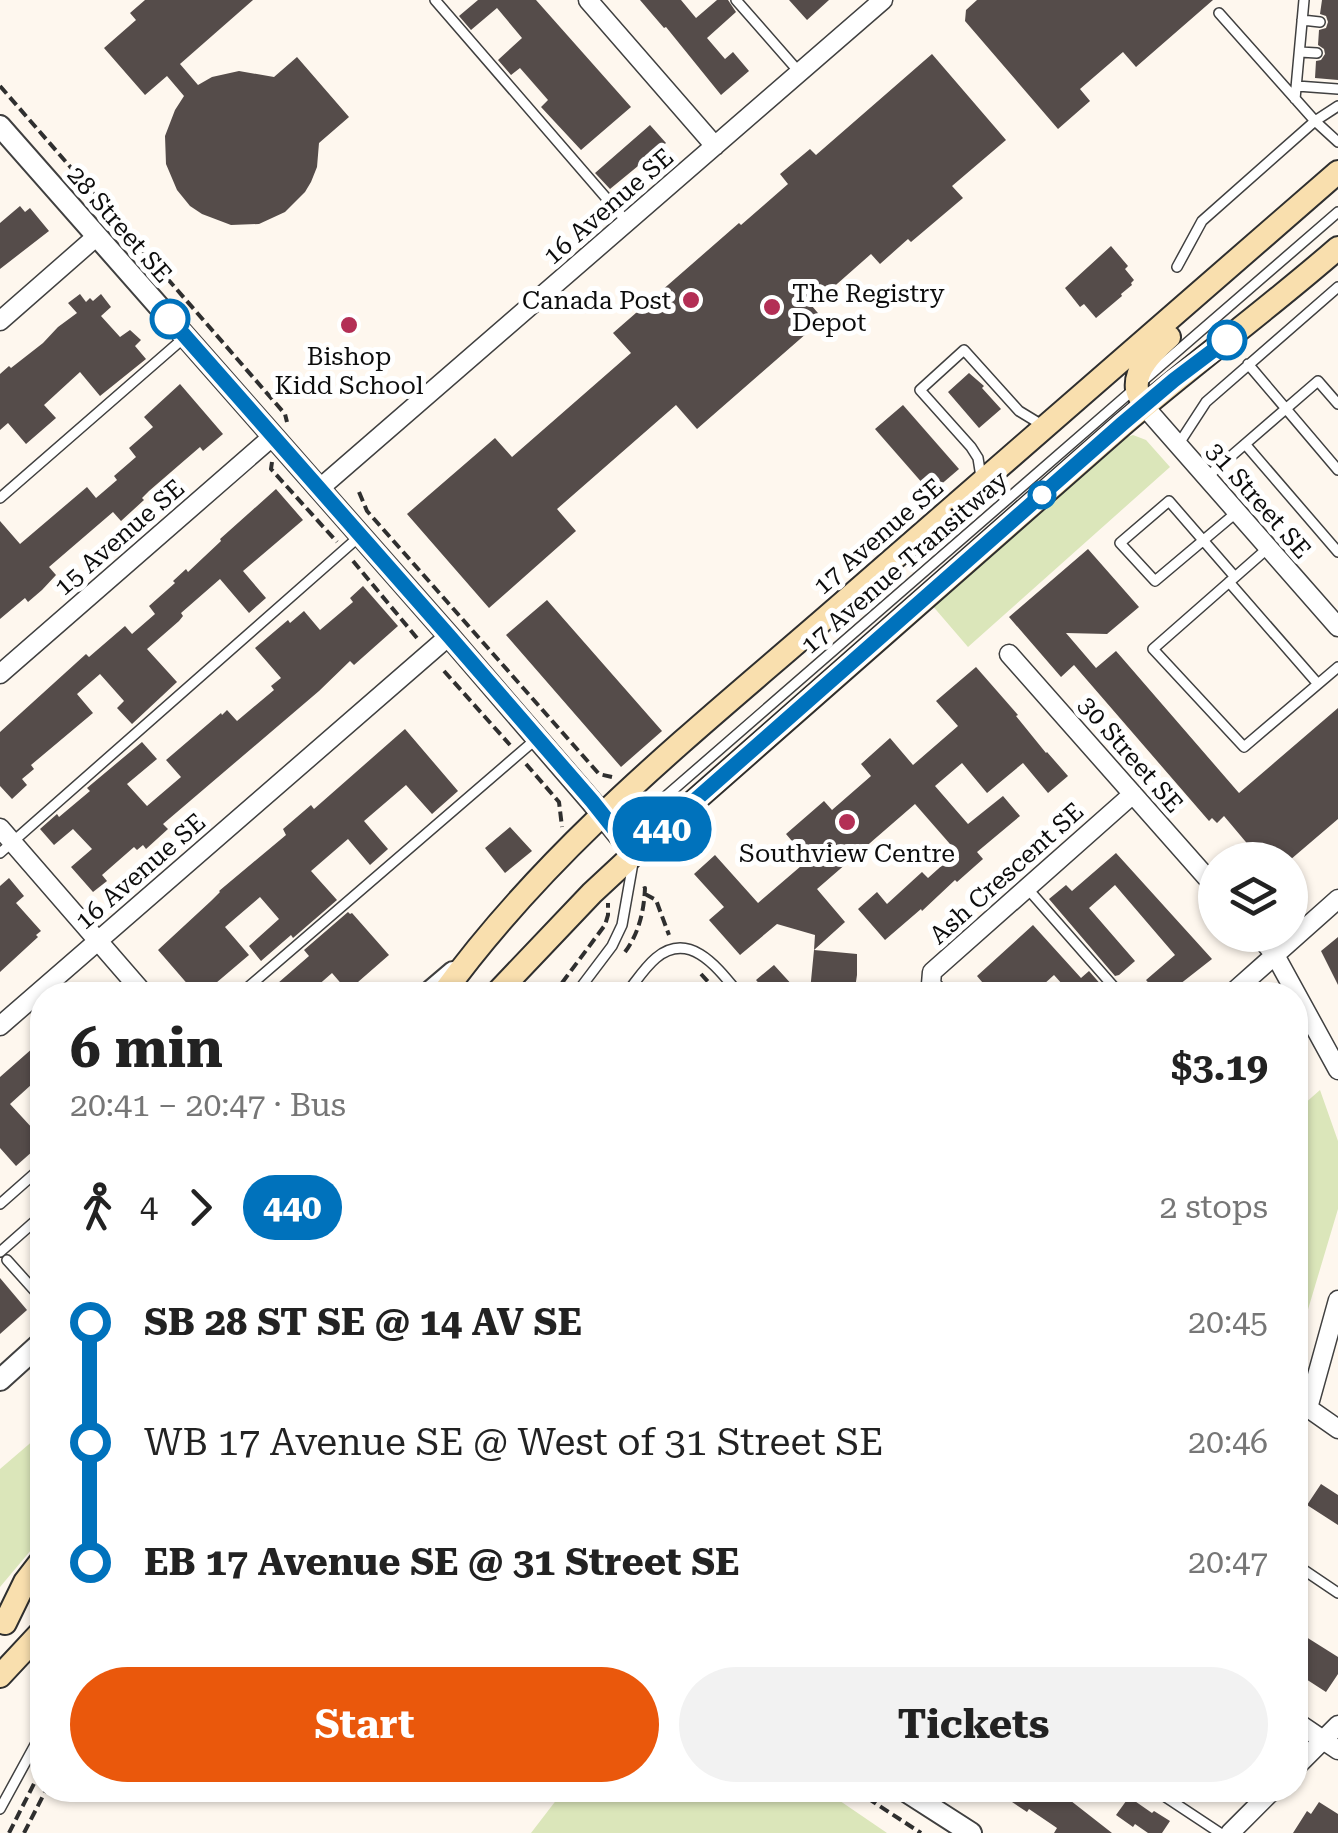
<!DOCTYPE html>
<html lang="en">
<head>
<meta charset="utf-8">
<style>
  :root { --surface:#fff; --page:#f2f2f2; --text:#222; --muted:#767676; --accent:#ea580c }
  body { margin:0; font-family:"Roboto Serif",serif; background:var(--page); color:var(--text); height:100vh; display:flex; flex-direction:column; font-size:38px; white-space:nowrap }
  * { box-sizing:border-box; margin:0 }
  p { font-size:32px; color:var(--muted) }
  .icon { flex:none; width:55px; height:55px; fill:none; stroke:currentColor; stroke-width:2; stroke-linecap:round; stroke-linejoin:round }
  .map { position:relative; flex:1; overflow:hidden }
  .side { position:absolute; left:30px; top:982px; width:1278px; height:820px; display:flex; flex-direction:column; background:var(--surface); border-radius:40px; box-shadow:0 2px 8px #0004 }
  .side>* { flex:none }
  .badge { padding:0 20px; border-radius:32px; font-size:35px; line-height:65px }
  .fabs { position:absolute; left:1198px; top:842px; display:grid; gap:20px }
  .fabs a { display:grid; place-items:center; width:110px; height:110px; border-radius:50%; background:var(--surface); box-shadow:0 2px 8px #0004; font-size:50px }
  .map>.badge { position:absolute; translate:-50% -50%; box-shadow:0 0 0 5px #fff }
  .legs { display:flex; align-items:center; gap:15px; height:110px; padding:0 40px; font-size:32px }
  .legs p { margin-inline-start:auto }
  .overview { display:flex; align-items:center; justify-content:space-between; height:170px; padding:0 40px }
  h1 { font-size:55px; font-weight:700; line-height:75px }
  .button { display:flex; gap:20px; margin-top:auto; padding:20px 40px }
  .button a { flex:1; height:115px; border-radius:60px; background:var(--accent); color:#fff; font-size:40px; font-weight:700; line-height:115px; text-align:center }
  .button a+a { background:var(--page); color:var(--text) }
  ul { padding:0 40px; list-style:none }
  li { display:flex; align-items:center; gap:35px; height:120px; font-size:38px }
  li i { display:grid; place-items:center; width:15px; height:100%; margin:0 12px; background:currentColor }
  li i::after { content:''; width:25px; height:25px; margin:-12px; border:8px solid; border-radius:50%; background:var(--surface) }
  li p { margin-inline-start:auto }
  li:first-child i { background:linear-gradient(#0000 50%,currentColor 0) }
  li:last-child i { background:linear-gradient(currentColor 50%,#0000 0) }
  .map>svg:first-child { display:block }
  .green { fill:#dbe6ba }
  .building { fill:#554c4a }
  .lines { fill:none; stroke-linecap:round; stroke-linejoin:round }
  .service-casing { stroke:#404040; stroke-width:12 }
  .minor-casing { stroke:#404040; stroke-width:21 }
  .tertiary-casing { stroke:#404040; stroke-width:24 }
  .secondary-casing { stroke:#2f2f2f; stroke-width:26 }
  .path { stroke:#2f2f2f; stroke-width:4; stroke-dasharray:10 5; stroke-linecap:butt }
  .service { stroke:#fff; stroke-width:9 }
  .minor { stroke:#fff; stroke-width:18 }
  .tertiary { stroke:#fff; stroke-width:20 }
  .secondary { stroke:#f9dfae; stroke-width:22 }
  .line-1-casing { stroke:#fff; stroke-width:22 }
  .line-1 { stroke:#0072bc; stroke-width:15 }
  .poi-dot { fill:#b32f55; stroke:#fff; stroke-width:4 }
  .stop-1-dot { fill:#fff; stroke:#0072bc; stroke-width:5 }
  .labels { text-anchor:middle; stroke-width:10; stroke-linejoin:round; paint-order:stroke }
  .street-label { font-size:25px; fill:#0d0d0d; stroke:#fff }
  .poi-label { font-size:25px; fill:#0d0d0d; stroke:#fff }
</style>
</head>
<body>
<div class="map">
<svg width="1338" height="1833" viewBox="0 0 1338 1833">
  <rect width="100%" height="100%" fill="#fef7ee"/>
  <path class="green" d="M1133 435 1146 440 1170 467 968 647 931 604 1122 439Z
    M1320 1090 1338 1141V1209L1295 1353V1112Z
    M42 1433V1537L0 1587V1469Z
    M564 1790H824L887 1833H531Z"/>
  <path class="building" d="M145 0H253L180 64 198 85 212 77 239 71 274 77 297 57 349 117 319 143 317 167 311 182 305 192 285 212 259 224 231 225 202 214 190 206 177 190 166 164 165 136 175 110 184 96 167 76 145 95 104 48 136 20 130 13Z
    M478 0H536L631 107 581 150 541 107 548 100 520 68 511 75 498 60 522 38 497 8 471 30 459 16Z
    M640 0H681L696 18 717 0H728L736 12 707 38 725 59 733 52 749 71 721 95 666 27 664 28Z
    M789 0H829L807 20Z
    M977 0H1213L1136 67 1123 52 1080 89 1090 101 1058 129 965 21 966 10Z
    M1322 0H1338V80L1315 78 1316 61 1321 60 1325 54 1324 49 1318 45 1319 30 1326 28 1328 22 1326 16 1320 14Z
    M932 54 1006 140 952 186 963 198 911 242 908 239 880 264 871 254 812 306 823 319 697 429 676 405 557 509 576 531 489 608 407 514 495 438 512 457 631 353 613 333 739 223 741 225 788 184 780 174 810 149 816 155Z
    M650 125 666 143 610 189 595 173Z
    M20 206 25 212 30 208 49 231 0 269V223Z
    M1111 246 1128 266 1125 269 1134 280 1131 283 1132 285 1121 294 1122 296 1096 318 1084 304 1080 307 1065 288Z
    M80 294 86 302 90 298 93 301 101 294 111 307 101 316 120 337 130 330 141 340 135 346 146 359 100 396 80 372 44 405 56 418 26 444 8 423 0 430V374L9 366 11 368 43 343 58 327 77 313 68 303Z
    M969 373 984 386 982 388 1001 409 979 428 948 392Z
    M180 384 223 434 203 451 200 447 149 491 142 498 144 500 121 521 113 512 49 567 56 575 42 590 28 602 25 598 0 619V521L20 544 87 487 96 498 117 480 114 476 136 457 129 448 153 427 144 417Z
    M903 405 959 469 931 493 875 429Z
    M276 489 303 520 243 571 266 598 249 613 220 579 181 613 183 616 179 621 147 649 177 682 132 724 117 708 124 701 100 674 77 694 93 713 31 765 34 769 22 779 27 785 12 799 0 786V732L86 654 89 657 125 626 132 634 155 614 149 606 175 583 173 581 186 569 188 572 221 541 220 539Z
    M1088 549 1139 607 1107 634 1066 633 1096 668 1116 651 1239 793 1338 708V819L1290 860H1261L1224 816 1217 823 1212 818 1209 821 1074 665 1061 677 1009 617Z
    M363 586 398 626 354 665 350 661 319 691 163 824 168 829 146 849 143 845 137 850 134 847 102 875 107 881 93 892 71 867 92 849 73 829 54 845 40 829 57 814 59 817 90 791 87 788 142 742 157 759 127 784 147 806 181 777 166 760 221 713 222 715 227 710 237 721 274 690 271 686 281 678 255 648 288 620 290 623 304 611 320 630 353 602 350 598Z
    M547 600 662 731 621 767 506 635Z
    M976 667 1018 715 1016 716 1046 753 1047 752 1068 776 1048 793 1023 763 987 793 962 763 935 786 968 824 1003 796 1020 816 977 852 983 859 957 882 955 880 922 911 921 909 885 940 858 909 877 892 887 904 922 872 928 878 957 852 915 804 817 889 845 922 814 950 815 935 777 924 740 955 709 920 724 907 694 874 715 855 758 903 808 860 786 834 824 801 832 810 871 776 861 764 890 738 913 765 958 726 936 701Z
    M405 729 458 791 432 814 406 785 364 821 388 849 370 865 348 839 311 871 337 900 293 938 291 935 261 961 249 946 279 919 260 897 225 927 249 955 216 983 227 995H197L158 950 211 901 220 892 219 891 286 835 283 829 311 805 314 809Z
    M510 827 532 851 505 873 485 848Z
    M1116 853 1212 959 1166 995H1159L1146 980 1175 955 1115 885 1089 908 1135 961 1119 975 1115 976 1049 899 1066 885 1072 891Z
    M9 878 24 896 16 903 41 931 36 935 38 937 0 972V886Z
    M348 912 350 914 352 913 389 955 358 982 363 988 355 995H351L332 973 307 995H288L278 983 309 956 304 950Z
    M1033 925 1081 978 1089 971 1103 987 1094 995H1072L1054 975 1032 995H993L977 976Z
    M1338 937V985L1321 951Z
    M814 950 857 954V975L854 995 810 991Z
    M774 965 794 987 785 995H769L756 980Z
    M42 1040V1075L10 1104 33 1129 42 1121V1143L16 1166 0 1148V1077Z
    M0 1278 27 1310 0 1334Z
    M1321 1484 1338 1495V1525L1307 1505Z
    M1295 1630 1338 1657V1674L1326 1692 1295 1672Z
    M994 1790H1057L1112 1833H1054L1057 1828 1029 1809 1027 1812Z
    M1129 1797 1152 1813 1154 1811 1170 1821 1162 1833H1148L1135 1824 1133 1827 1116 1815Z
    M1319 1802 1338 1814V1833H1293L1307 1811 1311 1814Z"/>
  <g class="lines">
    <defs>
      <path id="service" d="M435 0 627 222
        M736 0 800 73
        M1219 13 1315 121 1338 142
        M1302 20 1320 22
        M1300 52 1317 53
        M1297 86 1338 89
        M1295 99 1304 0
        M1177 267 1202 221 1315 121 1338 106
        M1248 364 1338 470
        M1144 380 1338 212
        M1245 444 1338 552
        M1178 445 1206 402 1338 287
        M981 477 978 458 971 447 920 390 964 350 1019 411 1042 425
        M1207 477 1318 381 1338 404
        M0 498 185 337
        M1237 512 1155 581 1120 543 1169 501 1235 577 1268 548
        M1235 577 1153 649 1244 747 1338 667
        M1229 582 1318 684
        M638 843 642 829 658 803 1133 390
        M0 853 361 535
        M1027 888 1121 995
        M239 995 535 740
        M575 995 612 946 622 925 633 863
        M625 995C635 983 644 968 656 958 691 929 720 971 740 995
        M0 1204 42 1167
        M0 1252 42 1215
        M7 1260 42 1299
        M40 1281 42 1279
        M1295 1564 1338 1593
        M1155 1790 1220 1833
        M0 1809 42 1732"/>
      <path id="minor" d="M588 0 715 146
        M0 321 97 236
        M1144 406 1338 627
        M319 489 883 0
        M1009 654 1215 887
        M0 674 272 437
        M0 828 145 995
        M1258 935 1275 955 1338 1070
        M940 995 931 984 932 972 1133 794
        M1230 995 1338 899
        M0 1026 449 636
        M1295 1393 1308 1408 1338 1429
        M1308 1408 1338 1300
        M1295 1721 1338 1750
        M1295 1768 1338 1725
        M1230 1833 1273 1790"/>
      <path id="tertiary" d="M0 126 449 636 591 801 634 854
        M426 995 453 972
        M0 1380 42 1342
        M904 1790 971 1833"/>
      <path id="secondary" d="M1144 406C1142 400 1138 395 1137 389 1134 368 1155 350 1169 337
        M442 995C549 847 693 733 830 614 999 467 1169 319 1338 172
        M495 995 592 893 634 854 1122 425C1193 364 1268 309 1338 248
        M5 1623 25 1582 42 1560
        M0 1676 42 1631"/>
    </defs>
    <use href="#service" class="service-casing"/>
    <use href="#minor" class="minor-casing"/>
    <use href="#tertiary" class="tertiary-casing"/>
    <use href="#secondary" class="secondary-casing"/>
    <path class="path" d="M0 86 285 414 287 422
      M272 462 271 469 337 542
      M359 492 367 511 599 774 612 777
      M353 561 417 638
      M444 671 510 745
      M526 764 559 802 562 827
      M645 894 656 900 669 935
      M625 952C639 933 644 911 645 888L639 891
      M701 974 720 995
      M553 995 605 925 608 915V903
      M1204 995 1213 987
      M855 1790 921 1833
      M9 1833 42 1768
      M24 1833 46 1790"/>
    <use href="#service" class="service"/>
    <use href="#minor" class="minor"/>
    <use href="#tertiary" class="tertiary"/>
    <use href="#secondary" class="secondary"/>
  </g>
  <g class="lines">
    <defs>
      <path id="line-1" d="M170 319 449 636 592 801 634 854 1122 424 1174 380 1227 340"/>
    </defs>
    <use href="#line-1" class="line-1-casing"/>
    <use href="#line-1" class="line-1"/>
  </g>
  <g class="poi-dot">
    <circle cx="691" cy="300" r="10"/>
    <circle cx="772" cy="307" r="10"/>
    <circle cx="349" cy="325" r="10"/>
    <circle cx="847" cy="822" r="10"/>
  </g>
  <g class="stop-1-dot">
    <circle cx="170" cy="319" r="18"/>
    <circle cx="1227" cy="340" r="18"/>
    <circle cx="1042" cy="495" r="12"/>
  </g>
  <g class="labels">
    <g class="street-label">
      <text transform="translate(608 206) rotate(-41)" y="9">16 Avenue SE</text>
      <text transform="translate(120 224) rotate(49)" y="9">28 Street SE</text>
      <text transform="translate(1259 500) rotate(49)" y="9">31 Street SE</text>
      <text transform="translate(878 536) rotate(-41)" y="9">17 Avenue SE</text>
      <text transform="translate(119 537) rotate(-41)" y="9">15 Avenue SE</text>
      <text transform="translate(904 562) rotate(-41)" y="9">17 Avenue Transitway</text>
      <text transform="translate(1131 754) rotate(49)" y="9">30 Street SE</text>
      <text transform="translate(140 871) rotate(-41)" y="9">16 Avenue SE</text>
      <text transform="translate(1006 873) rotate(-42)" y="9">Ash Crescent SE</text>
    </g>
    <g class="poi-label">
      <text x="792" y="302" text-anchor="start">The Registry<tspan x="792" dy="29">Depot</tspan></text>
      <text x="671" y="309" text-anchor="end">Canada Post</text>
      <text x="349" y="365">Bishop<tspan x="349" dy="29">Kidd School</tspan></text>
      <text x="847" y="862">Southview Centre</text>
    </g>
  </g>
</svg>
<div class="fabs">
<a><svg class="icon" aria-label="layers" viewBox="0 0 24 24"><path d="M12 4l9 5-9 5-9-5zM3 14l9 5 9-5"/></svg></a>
</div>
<b class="badge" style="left:662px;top:829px;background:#0072bc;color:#fff">440</b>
<section class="side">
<div class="overview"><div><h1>6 min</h1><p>20:41 – 20:47 · Bus</p></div><b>$3.19</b></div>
<div class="legs"><svg class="icon" aria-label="walk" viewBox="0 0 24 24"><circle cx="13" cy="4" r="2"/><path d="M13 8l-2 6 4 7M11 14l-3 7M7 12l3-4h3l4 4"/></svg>4<svg class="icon" aria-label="forward" viewBox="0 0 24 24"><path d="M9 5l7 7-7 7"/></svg><b class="badge" style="background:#0072bc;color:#fff">440</b><p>2 stops</p></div>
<ul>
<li><i style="color:#0072bc"></i><b>SB 28 ST SE @ 14 AV SE</b><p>20:45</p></li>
<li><i style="color:#0072bc"></i><span>WB 17 Avenue SE @ West of 31 Street SE</span><p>20:46</p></li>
<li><i style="color:#0072bc"></i><b>EB 17 Avenue SE @ 31 Street SE</b><p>20:47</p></li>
</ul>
<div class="button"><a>Start</a><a>Tickets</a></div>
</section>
</div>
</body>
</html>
